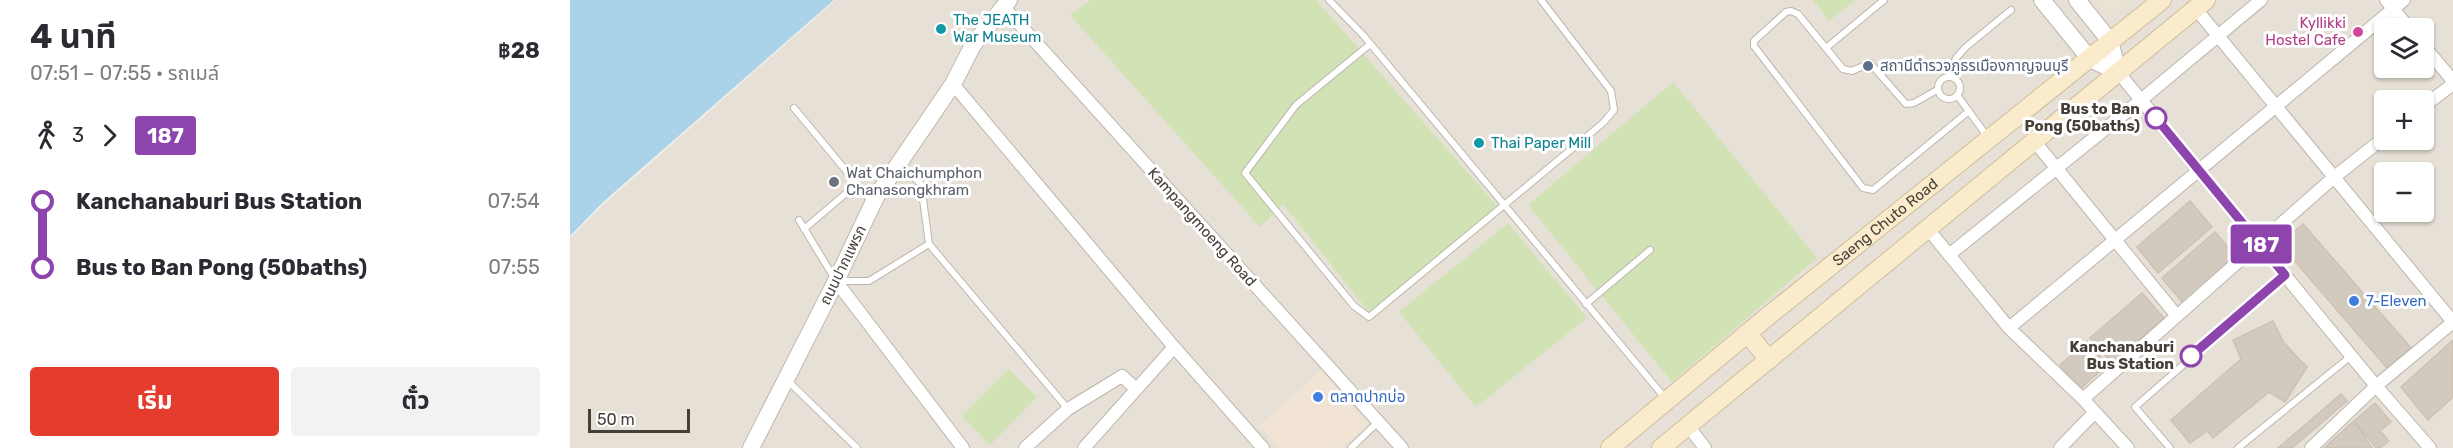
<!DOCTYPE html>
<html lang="th">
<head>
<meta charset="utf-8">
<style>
  :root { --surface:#fff; --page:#f2f2f3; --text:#2b2b33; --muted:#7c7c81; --accent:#e53d2d }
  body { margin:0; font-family:Rubik,"Noto Sans Thai",sans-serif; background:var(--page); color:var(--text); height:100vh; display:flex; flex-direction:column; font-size:22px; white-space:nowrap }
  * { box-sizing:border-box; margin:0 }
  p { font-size:20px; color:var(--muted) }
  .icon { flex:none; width:33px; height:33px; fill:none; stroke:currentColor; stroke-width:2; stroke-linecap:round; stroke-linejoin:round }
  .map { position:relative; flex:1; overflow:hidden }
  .side { display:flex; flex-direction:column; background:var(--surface); width:570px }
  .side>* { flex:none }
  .badge { padding:0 12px; border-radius:4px; font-size:21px; line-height:39px }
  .buttons { position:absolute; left:1804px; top:18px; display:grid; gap:12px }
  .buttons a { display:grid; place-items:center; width:60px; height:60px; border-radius:6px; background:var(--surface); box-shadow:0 2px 4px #0004; font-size:30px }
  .scale { position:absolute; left:18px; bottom:15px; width:102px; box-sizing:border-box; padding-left:6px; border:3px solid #453f37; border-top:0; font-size:16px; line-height:21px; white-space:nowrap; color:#453f37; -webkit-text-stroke:4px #fff; paint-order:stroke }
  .map>.badge { position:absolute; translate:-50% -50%; box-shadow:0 0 0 3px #fff }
  .legs { display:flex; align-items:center; gap:9px; height:66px; padding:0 30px; font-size:20px }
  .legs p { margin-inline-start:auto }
  .overview { display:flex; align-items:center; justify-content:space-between; height:102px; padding:0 30px }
  h1 { font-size:33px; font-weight:700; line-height:45px }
  .button { display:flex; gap:12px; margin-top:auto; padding:12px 30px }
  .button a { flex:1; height:69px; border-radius:6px; background:var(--accent); color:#fff; font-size:24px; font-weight:700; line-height:69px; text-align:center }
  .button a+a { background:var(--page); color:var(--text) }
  ul { padding:0 30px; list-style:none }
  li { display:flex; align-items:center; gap:21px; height:66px; font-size:22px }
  li i { display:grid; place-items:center; width:9px; height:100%; margin:0 8px; background:currentColor }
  li i::after { content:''; width:15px; height:15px; margin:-8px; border:4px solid; border-radius:50%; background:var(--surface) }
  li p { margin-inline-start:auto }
  li:first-child i { background:linear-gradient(#0000 50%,currentColor 0) }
  li:last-child i { background:linear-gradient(currentColor 50%,#0000 0) }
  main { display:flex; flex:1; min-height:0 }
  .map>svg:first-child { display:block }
  .residential { fill:#e6e0d7; fill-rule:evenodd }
  .commercial { fill:#f2e4d5 }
  .education { fill:#eae2d3 }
  .green { fill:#d1e3b5 }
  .water { fill:#aad3e9 }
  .building { fill:#d3cabf; stroke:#cdc1b3; stroke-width:1.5 }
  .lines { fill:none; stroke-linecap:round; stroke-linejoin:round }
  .service-casing { stroke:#bdb6ac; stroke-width:8 }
  .minor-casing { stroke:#bdb6ac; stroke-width:14 }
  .tertiary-casing { stroke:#bdb6ac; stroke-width:18 }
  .secondary-casing { stroke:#cdbe9c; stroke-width:20 }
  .service { stroke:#fff; stroke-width:6 }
  .minor { stroke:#fff; stroke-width:12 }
  .tertiary { stroke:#fff; stroke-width:16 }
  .secondary { stroke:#f9ebcb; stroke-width:18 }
  .line-1-casing { stroke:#fff; stroke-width:14 }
  .line-1 { stroke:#8e44ad; stroke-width:9 }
  .culture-dot { fill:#0f9aa8; stroke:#fff; stroke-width:2 }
  .hotel-dot { fill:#d1479c; stroke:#fff; stroke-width:2 }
  .service-dot { fill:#5c6f8a; stroke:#fff; stroke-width:2 }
  .stop-1-dot { fill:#fff; stroke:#8e44ad; stroke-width:3 }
  .worship-dot { fill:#6b7280; stroke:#fff; stroke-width:2 }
  .shop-dot { fill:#3f7fe0; stroke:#fff; stroke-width:2 }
  .labels { text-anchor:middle; stroke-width:6; stroke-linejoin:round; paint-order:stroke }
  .culture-label { font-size:15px; fill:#0d838f; stroke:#fff; text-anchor:start }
  .hotel-label { font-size:15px; fill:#b23c85; stroke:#fff; text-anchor:end }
  .service-label { font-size:15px; fill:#4e5e75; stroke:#fff; text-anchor:start }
  .stop-label { font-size:15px; font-weight:bold; fill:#453f37; stroke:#fff; text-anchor:end }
  .worship-label { font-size:15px; fill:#5b616d; stroke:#fff; text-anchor:start }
  .street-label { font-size:15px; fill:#453f37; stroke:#fff }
  .shop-label { font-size:15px; fill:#366cbe; stroke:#fff; text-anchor:start }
</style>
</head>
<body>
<main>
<section class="side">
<div class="overview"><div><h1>4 นาที</h1><p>07:51 – 07:55 · รถเมล์</p></div><b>฿28</b></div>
<div class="legs"><svg class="icon" aria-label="walk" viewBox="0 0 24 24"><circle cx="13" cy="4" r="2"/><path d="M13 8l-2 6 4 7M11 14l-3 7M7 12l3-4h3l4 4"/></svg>3<svg class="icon" aria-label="forward" viewBox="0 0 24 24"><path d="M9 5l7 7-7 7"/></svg><b class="badge" style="background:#8e44ad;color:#fff">187</b></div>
<ul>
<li><i style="color:#8e44ad"></i><b>Kanchanaburi Bus Station</b><p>07:54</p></li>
<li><i style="color:#8e44ad"></i><b>Bus to Ban Pong (50baths)</b><p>07:55</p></li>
</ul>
<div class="button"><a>เริ่ม</a><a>ตั๋ว</a></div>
</section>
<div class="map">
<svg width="1883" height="448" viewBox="0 0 1883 448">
  <rect width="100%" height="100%" fill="#f2efe8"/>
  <path class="residential" d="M266 0H1883V448H0V238L34 204ZM1815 28H1854V68H1815ZM1815 100H1854V140H1815ZM1815 172H1854V212H1815Z"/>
  <path class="commercial" d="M751 371 798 424 770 448H709L689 426Z"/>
  <path class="education" d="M1528 0H1564L1543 17Z"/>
  <path class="green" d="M521 0H746L927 206 799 312 713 204 690 227 500 15Z
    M1243 0H1285L1259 21Z
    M1103 82 1247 258 1102 382 958 205Z
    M938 223 1017 318 906 407 829 312Z
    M439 369 467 397 420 445 392 416Z"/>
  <path class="water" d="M0 0H264L32 203 0 236Z"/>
  <path class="building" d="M1620 201 1642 227 1588 273 1567 247Z
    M1733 224 1841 348 1817 368 1710 244Z
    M1645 232 1667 258 1614 304 1592 278Z
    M1572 293 1594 318 1542 363 1520 338Z
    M1703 321 1714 343 1737 367 1715 402 1699 392 1643 438 1637 431 1620 443 1601 420 1671 359 1663 340Z
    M1883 340V397L1858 420 1831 387Z
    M1517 341 1537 365 1510 389 1490 365Z
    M1771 394 1777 401 1722 448H1708Z
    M1805 403 1821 422 1810 431 1819 441 1810 448H1806L1784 421Z
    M1784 421 1802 448H1754Z"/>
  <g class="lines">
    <defs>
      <path id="service" d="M759 0 793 35 1095 398
        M799 45 726 105 675 173 784 306 799 317 1033 123 1044 110 1041 91 971 0
        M1256 48 1314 0
        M1379 76 1386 58 1396 47 1441 10
        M1368 88a11 11 0 1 1 22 0a11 11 0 1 1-22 0Z
        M1367 90 1344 103 1336 104 1300 63 1282 71 1273 69 1228 14 1221 11 1216 12 1184 41V46L1293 188 1303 190 1399 111
        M1387 95 1417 136
        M224 108 302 202
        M329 164 351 184 359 244 498 409
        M229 220 266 281H299L359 244
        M234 229 287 184
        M1016 304 1080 250
        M217 380 287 448
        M781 448 808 422
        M1600 448 1565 407 1715 276
        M1668 448 1781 356"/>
      <path id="minor" d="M1816 0 1839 28
        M433 6 832 448
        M1626 9 1883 322
        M1854 46 1883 81
        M1548 72 1806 386 1860 448
        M383 84 604 347 693 448
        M1854 106 1883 84
        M1465 142 1607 316
        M1358 229 1439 328 1513 399 1558 448
        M1379 255 1571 100 1691 0
        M266 281 393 448
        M1439 328 1834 0
        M1513 399 1763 178 1815 137
        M1118 426 1135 448
        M455 448 498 409 552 376 565 388
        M514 448 604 347
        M1490 448 1525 412
        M1741 448 1806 386 1883 322"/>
      <path id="tertiary" d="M1472 0 1520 59 1548 72
        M1507 0 1540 41 1548 72
        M181 448 266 281 306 197 383 84 403 45 439 0"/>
      <g id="secondary">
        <path d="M1177 333 1199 360"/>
        <path id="s1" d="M1040 448 1197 317 1592 0"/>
        <path d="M1091 448 1636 0"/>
      </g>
    </defs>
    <use href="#service" class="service-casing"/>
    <use href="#minor" class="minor-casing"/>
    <use href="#tertiary" class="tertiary-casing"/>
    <use href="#secondary" class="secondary-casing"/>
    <use href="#service" class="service"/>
    <use href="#minor" class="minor"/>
    <use href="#tertiary" class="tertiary"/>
    <use href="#secondary" class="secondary"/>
  </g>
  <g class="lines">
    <defs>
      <path id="line-1" d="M1586 118 1715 275 1621 356"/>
    </defs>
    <use href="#line-1" class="line-1-casing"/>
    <use href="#line-1" class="line-1"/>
  </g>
  <g class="culture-dot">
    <circle cx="371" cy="29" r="6"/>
    <circle cx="909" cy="143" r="6"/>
  </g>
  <circle class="hotel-dot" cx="1788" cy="32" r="6"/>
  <circle class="service-dot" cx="1298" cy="66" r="6"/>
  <g class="stop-1-dot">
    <circle cx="1586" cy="118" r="10"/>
    <circle cx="1621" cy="356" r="10"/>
  </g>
  <circle class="worship-dot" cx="264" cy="182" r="6"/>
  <g class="shop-dot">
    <circle cx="1784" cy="301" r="6"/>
    <circle cx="748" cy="397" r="6"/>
  </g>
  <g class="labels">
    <g class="culture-label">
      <text x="383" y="25">The JEATH<tspan x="383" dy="17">War Museum</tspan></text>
      <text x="921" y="148">Thai Paper Mill</text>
    </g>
    <g class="hotel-label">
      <text x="1776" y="28">Kyllikki<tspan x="1776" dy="17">Hostel Cafe</tspan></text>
    </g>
    <g class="service-label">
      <text x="1310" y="71">สถานีตำรวจภูธรเมืองกาญจนบุรี</text>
    </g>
    <g class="stop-label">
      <text x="1570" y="114">Bus to Ban<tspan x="1570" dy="17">Pong (50baths)</tspan></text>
      <text x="1604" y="352">Kanchanaburi<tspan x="1604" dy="17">Bus Station</tspan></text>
    </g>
    <g class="worship-label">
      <text x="276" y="178">Wat Chaichumphon<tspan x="276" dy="17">Chanasongkhram</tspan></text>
    </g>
    <g class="street-label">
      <text dy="5" stroke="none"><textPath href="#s1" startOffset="356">Saeng Chuto Road</textPath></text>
      <text transform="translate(632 227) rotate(48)" y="5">Kampangmoeng Road</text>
      <text transform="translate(273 265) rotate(-64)" y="5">ถนนปากแพรก</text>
    </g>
    <g class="shop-label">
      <text x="1796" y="306">7-Eleven</text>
      <text x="760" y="402">ตลาดปากบ่อ</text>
    </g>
  </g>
</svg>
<div class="buttons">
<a><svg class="icon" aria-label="layers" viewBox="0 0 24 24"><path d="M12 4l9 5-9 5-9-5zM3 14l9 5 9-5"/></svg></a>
<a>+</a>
<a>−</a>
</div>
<div class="scale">50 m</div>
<b class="badge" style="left:1691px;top:244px;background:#8e44ad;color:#fff">187</b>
</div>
</main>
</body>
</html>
